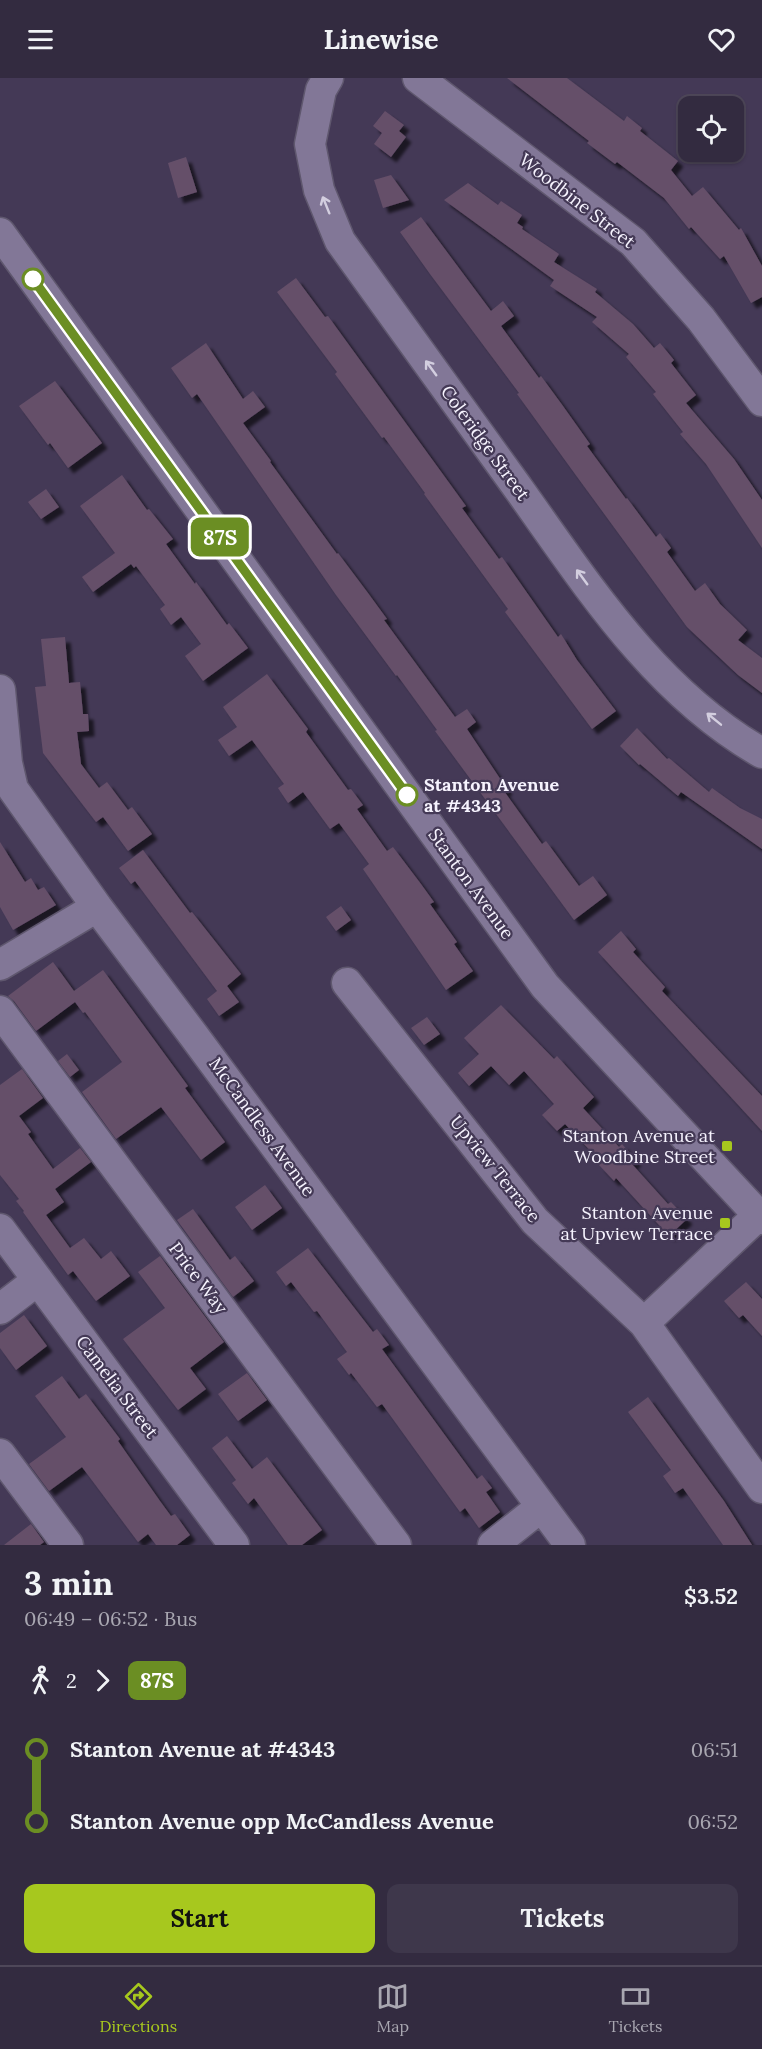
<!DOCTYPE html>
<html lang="en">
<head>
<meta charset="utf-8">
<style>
  :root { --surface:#332b40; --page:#3e374b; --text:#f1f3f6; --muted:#a9a7b1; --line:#4e4759; --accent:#a7c81e }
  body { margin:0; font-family:Lora,serif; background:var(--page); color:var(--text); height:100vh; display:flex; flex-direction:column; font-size:22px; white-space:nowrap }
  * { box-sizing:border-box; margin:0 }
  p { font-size:20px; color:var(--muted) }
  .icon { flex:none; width:33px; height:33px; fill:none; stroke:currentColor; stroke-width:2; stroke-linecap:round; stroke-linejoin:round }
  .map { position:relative; height:1467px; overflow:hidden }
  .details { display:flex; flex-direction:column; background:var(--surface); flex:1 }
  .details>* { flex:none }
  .badge { padding:0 12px; border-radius:9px; font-size:21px; line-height:39px }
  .controls { position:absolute; left:678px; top:18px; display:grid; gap:12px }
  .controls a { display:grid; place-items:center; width:66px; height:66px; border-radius:12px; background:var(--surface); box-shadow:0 2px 4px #0004,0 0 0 2px var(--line); font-size:30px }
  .map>.badge { position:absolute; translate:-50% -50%; box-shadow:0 0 0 3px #fff }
  .legs { display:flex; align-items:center; gap:9px; height:66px; padding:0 24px; font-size:20px }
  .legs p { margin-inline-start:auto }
  .overview { display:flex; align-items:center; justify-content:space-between; height:102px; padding:0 24px }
  h1 { font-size:33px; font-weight:700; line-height:45px }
  .button { display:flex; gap:12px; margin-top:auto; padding:12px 24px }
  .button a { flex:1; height:69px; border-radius:12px; background:var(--accent); color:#111; font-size:24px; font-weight:700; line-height:69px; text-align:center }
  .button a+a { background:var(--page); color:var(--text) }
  ul { padding:0 24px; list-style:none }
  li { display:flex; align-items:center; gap:21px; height:72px; font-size:22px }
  li i { display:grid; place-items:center; width:9px; height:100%; margin:0 8px; background:currentColor }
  li i::after { content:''; width:15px; height:15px; margin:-8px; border:4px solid; border-radius:50%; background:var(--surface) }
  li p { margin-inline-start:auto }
  li:first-child i { background:linear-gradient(#0000 50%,currentColor 0) }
  li:last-child i { background:linear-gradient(currentColor 50%,#0000 0) }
  header { display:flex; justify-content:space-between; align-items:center; height:78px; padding:0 24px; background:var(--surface); font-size:27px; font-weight:700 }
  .dock { display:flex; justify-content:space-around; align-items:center; height:84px; border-top:2px solid var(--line); background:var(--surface); font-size:16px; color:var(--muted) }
  .dock a { display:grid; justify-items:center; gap:3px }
  .dock .on { color:var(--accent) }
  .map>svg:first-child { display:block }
  .building { fill:#654f69; filter:url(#shadow) }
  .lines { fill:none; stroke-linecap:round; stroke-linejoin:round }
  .minor-casing { stroke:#5f576e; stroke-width:33 }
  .minor { stroke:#827797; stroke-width:30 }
  .oneway { stroke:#d3cedf }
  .line-1-casing { stroke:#fff; stroke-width:14 }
  .line-1 { stroke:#6b8e23; stroke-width:9 }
  .stop-1-dot { fill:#fff; stroke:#6b8e23; stroke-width:3 }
  .poi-dot { fill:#a7c81e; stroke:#443956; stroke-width:2 }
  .labels { text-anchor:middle; stroke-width:4.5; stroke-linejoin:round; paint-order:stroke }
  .street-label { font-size:18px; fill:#f6f3fe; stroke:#443956 }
  .stop-label { font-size:18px; font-weight:bold; fill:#f6f3fe; stroke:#443956; text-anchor:start }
  .poi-label { font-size:18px; fill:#f6f3fe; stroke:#443956; text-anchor:end }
</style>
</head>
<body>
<header><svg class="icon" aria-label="menu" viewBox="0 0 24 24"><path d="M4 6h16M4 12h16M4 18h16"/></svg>Linewise<svg class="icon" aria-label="heart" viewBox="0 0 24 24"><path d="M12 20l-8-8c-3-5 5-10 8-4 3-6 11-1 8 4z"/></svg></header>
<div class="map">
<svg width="762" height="1467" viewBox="0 0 762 1467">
  <defs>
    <filter id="shadow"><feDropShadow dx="5.5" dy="5.5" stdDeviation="1.5" flood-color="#0009"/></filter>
  </defs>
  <rect width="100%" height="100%" fill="#443956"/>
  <path class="building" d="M507 0H567L624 43 627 38 642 50 640 53 678 83 671 92 692 118 703 109 739 152 741 150 762 188V219L751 225 724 178 720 181 691 149 689 151 664 120 617 84 615 86 587 65 589 63Z
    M385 33 404 47 399 53 406 59 391 79 374 66 382 55 373 48Z
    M186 79 197 114 178 120 168 85Z
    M391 97 409 122 383 130 374 102Z
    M468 105 498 127 501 123 522 137 517 145 523 149 522 151 559 176 554 184 597 211 595 214 633 246 654 270 660 265 674 282 671 285 696 317 686 325 734 381 762 422V470L706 386 680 356 683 354 653 316 656 314 626 279 629 276 592 244 597 239 550 208 554 202 444 122Z
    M421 139 491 233 503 223 514 238 501 248 539 300 541 298 563 328 590 366 587 368 626 421 627 420 656 459 660 455 671 470 667 474 695 513 705 505 720 526 747 552 738 562 762 580V615L738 597 687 549 575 396 517 316 519 315 430 196 400 154Z
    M296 200 325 239 328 238 466 428 462 430 499 481 502 479 558 559 561 556 577 582 616 633 592 651 505 534 508 531 424 416 425 415 384 359 382 360 354 322 335 296 337 294 277 214Z
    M206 265 243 321 253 313 265 329 243 345 271 383 270 384 337 476 338 475 368 515 387 541 384 542 455 639 467 631 476 644 467 651 507 711 504 713 542 766 546 763 579 808 593 798 607 817 574 842 435 653 437 652 397 597 396 598 336 517 197 316 192 320 171 290Z
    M55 303 102 365 68 390 50 365 48 367 19 328Z
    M122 397 147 432 149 431 173 461 166 466 195 506 196 504 227 547 229 545 248 570 203 603 185 578 201 566 181 539 171 547 160 531 165 527 136 488 134 490 131 486 93 514 82 499 115 475 80 428Z
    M46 411 59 429 41 441 28 424Z
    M65 559 69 605 80 604 83 636H88L89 653 77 654 81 686 99 710 107 704 128 732 132 729 152 756 128 773 103 739 96 744 43 675 35 609 46 608 41 561Z
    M267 596 308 651 306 654 348 712 351 711 363 727 357 731 387 773 393 769 421 806 434 824 430 826 457 864 454 866 473 893 446 912 363 791 369 786 339 745 330 751 303 714 288 725 278 710 284 706 252 662 229 678 218 662 237 649 223 629Z
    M637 650 667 681 669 680 709 714 712 710 740 730 762 741V771L681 714 678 718 640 686 639 687 620 668Z
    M0 764 25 804 31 800 38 812 44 809 56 827 13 852 0 829Z
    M143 772 190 835 192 834 241 896 227 908 239 924 219 938 207 921 217 913 135 803 131 806 119 790Z
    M341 828 351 842 336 853 326 839Z
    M621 853 636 871 633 874 665 909 662 913 762 1018V1053L598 874Z
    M53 884 74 913 103 892 188 1008 185 1010 225 1064 201 1082 161 1029 116 1061 82 1014 122 984 85 934 83 935 75 924 36 953 14 923 8 918Z
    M501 927 554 981 557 978 594 1019 583 1030 619 1069 622 1066 636 1082 632 1086 668 1126 671 1124 687 1141 669 1158 616 1100 614 1103 599 1087 602 1085 565 1046 557 1053 542 1037 554 1026 524 993 509 1007 491 988 469 1008 458 995 479 976 464 960Z
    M427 939 440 956 424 967 411 950Z
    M67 976 79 992 70 999 58 983Z
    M22 991 43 1020 19 1038 31 1054 28 1056 53 1091 80 1070 91 1084 55 1111 64 1124 46 1137 70 1170 84 1160 101 1181 111 1173 130 1198 96 1223 73 1193 68 1197 23 1134 24 1133 16 1123 19 1121 0 1097V1007Z
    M265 1107 282 1130 252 1152 235 1129Z
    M193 1131 230 1182 235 1178 254 1203 233 1219 177 1142Z
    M308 1170 373 1254 377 1251 389 1267 382 1271 477 1401 482 1397 492 1410 486 1414 500 1434 479 1450 465 1430 460 1434 382 1326 377 1329 351 1295 349 1297 337 1281 347 1274 317 1233 314 1234 291 1204 286 1208 276 1194Z
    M160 1178 224 1264 190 1290 206 1311 178 1332 123 1261 165 1230 138 1194Z
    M746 1204 762 1221V1258L743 1237 739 1240 724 1223Z
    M24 1237 47 1268 16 1292 0 1270V1255Z
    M247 1295 267 1322 238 1343 218 1316Z
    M62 1298 79 1321 86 1316 120 1361 118 1363 160 1423 171 1438 175 1436 190 1457 177 1467H156L148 1456 138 1464 82 1389 49 1413 29 1386 66 1359 35 1318Z
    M648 1319 724 1423 752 1467H723L683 1410 675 1415 663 1398 671 1392 628 1334Z
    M227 1358 252 1391 267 1379 322 1452 302 1467H288L254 1420 248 1426 232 1405 236 1402 212 1370Z
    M31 1446 44 1464 40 1467H4Z"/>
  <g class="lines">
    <defs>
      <path id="minor" d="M328 0 321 12 310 66 319 112 340 163C400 246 459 328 518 410 588 508 655 614 762 675
        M418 0 633 164 701 241 762 323
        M0 155 545 908 762 1141
        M0 612 7 685 13 711 97 829 194 958 570 1467
        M0 887 97 829
        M347 905 535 1143 644 1245 762 1410
        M0 933 396 1467
        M0 1151 234 1467
        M0 1231 38 1202
        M644 1245 762 1134
        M0 1376 68 1467
        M493 1467 541 1429"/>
    </defs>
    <use href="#minor" class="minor-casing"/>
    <use href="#minor" class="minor"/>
  </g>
  <defs><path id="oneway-shaft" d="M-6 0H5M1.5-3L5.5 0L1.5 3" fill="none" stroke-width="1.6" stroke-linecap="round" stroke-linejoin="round" transform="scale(1.5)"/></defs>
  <g class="oneway">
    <use href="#oneway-shaft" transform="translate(326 127) rotate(-112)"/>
    <use href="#oneway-shaft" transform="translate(431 290) rotate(-126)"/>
    <use href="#oneway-shaft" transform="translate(582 499) rotate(-126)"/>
    <use href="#oneway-shaft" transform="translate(714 641) rotate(-141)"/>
  </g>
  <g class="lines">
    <defs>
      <path id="line-1" d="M33 201 407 717"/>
    </defs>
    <use href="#line-1" class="line-1-casing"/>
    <use href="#line-1" class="line-1"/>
  </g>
  <g class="stop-1-dot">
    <circle cx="33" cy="201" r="10"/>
    <circle cx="407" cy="717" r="10"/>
  </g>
  <g class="poi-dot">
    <rect x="721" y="1062" width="12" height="12" rx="3"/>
    <rect x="719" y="1139" width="12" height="12" rx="3"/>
  </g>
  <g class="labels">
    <g class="street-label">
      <text transform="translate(577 123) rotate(38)" y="6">Woodbine Street</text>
      <text transform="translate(485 365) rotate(54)" y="6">Coleridge Street</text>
      <text transform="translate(471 806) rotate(54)" y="6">Stanton Avenue</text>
      <text transform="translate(262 1049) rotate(54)" y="6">McCandless Avenue</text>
      <text transform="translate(495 1091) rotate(51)" y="6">Upview Terrace</text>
      <text transform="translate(198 1200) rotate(53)" y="6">Price Way</text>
      <text transform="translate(117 1309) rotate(53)" y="6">Camelia Street</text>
    </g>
    <g class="stop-label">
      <text x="424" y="713">Stanton Avenue<tspan x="424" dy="21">at #4343</tspan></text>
    </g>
    <g class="poi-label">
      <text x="715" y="1064">Stanton Avenue at<tspan x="715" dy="21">Woodbine Street</tspan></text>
      <text x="713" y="1141">Stanton Avenue<tspan x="713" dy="21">at Upview Terrace</tspan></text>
    </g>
  </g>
</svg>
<div class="controls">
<a><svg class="icon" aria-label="locate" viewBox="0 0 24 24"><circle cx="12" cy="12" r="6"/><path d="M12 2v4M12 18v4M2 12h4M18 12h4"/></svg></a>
</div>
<b class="badge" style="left:220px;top:459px;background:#6b8e23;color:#fff">87S</b>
</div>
<section class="details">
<div class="overview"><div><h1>3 min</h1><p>06:49 – 06:52 · Bus</p></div><b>$3.52</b></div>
<div class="legs"><svg class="icon" aria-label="walk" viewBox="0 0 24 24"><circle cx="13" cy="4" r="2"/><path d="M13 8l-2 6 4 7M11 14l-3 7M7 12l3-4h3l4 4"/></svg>2<svg class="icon" aria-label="forward" viewBox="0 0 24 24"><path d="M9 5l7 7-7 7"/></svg><b class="badge" style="background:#6b8e23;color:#fff">87S</b></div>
<ul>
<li><i style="color:#6b8e23"></i><b>Stanton Avenue at #4343</b><p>06:51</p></li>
<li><i style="color:#6b8e23"></i><b>Stanton Avenue opp McCandless Avenue</b><p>06:52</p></li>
</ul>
<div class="button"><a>Start</a><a>Tickets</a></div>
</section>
<nav class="dock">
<a class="on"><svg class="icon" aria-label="directions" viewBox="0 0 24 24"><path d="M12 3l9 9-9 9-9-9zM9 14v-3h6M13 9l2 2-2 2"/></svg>Directions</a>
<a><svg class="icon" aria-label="map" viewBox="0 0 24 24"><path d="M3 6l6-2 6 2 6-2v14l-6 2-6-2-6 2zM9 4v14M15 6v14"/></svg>Map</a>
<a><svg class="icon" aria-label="tickets" viewBox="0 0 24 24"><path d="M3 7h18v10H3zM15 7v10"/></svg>Tickets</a>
</nav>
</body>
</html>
